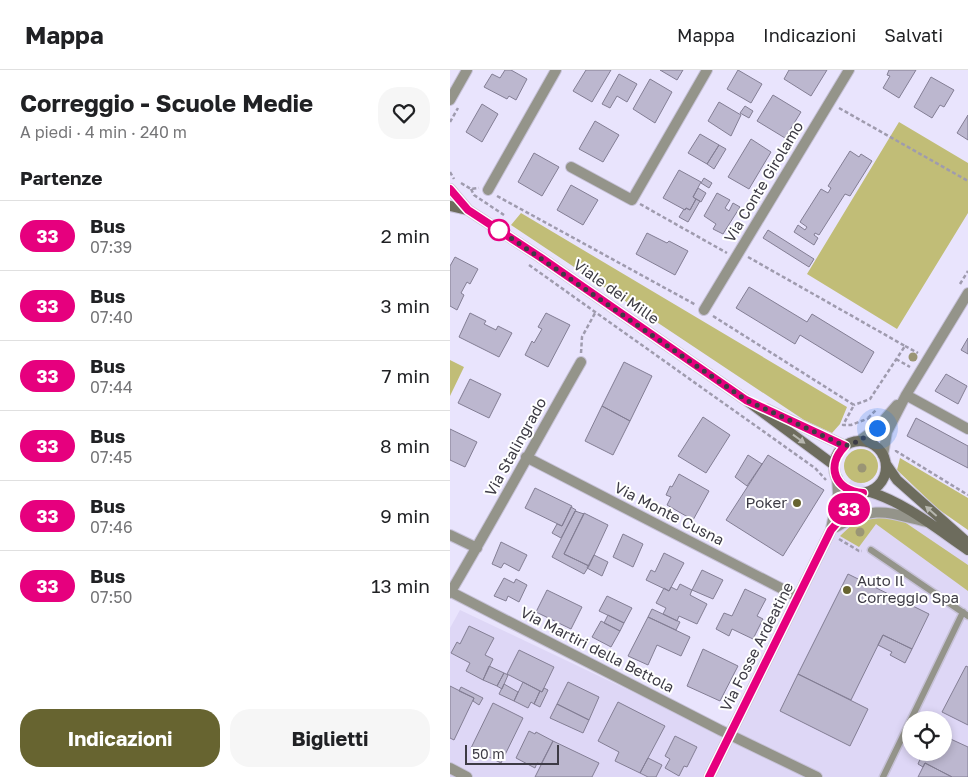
<!DOCTYPE html>
<html lang="it">
<head>
<meta charset="utf-8">
<style>
  :root { --surface:#fff; --page:#f6f6f6; --text:#202124; --muted:#757577; --line:#e0e0e0; --accent:#676430 }
  body { margin:0; font-family:"Golos Text",sans-serif; background:var(--page); color:var(--text); height:100vh; display:flex; flex-direction:column; font-size:19px; white-space:nowrap }
  * { box-sizing:border-box; margin:0 }
  p { font-size:16px; color:var(--muted) }
  .icon { flex:none; width:28px; height:28px; fill:none; stroke:currentColor; stroke-width:2; stroke-linecap:round; stroke-linejoin:round }
  .map { position:relative; flex:1; overflow:hidden }
  .side { display:flex; flex-direction:column; background:var(--surface); width:450px }
  .side>* { flex:none }
  .badge { padding:0 10px; border-radius:16px; font-size:18px; line-height:32px }
  .controls { position:absolute; left:452px; top:641px; display:grid; gap:10px }
  .controls a { display:grid; place-items:center; width:50px; height:50px; border-radius:50%; background:var(--surface); box-shadow:0 2px 8px #0003; font-size:25px }
  .scale { position:absolute; left:15px; bottom:12px; width:94px; box-sizing:border-box; padding-left:5px; border:2px solid #3d3b45; border-top:0; font-size:14px; line-height:18px; white-space:nowrap; color:#3d3b45; -webkit-text-stroke:4px #fff; paint-order:stroke }
  .you { position:absolute; width:25px; height:25px; margin:-12px; border:4px solid #fff; border-radius:50%; background:#1a73e8; box-shadow:0 0 0 8px #1a73e833 }
  .map>.badge { position:absolute; translate:-50% -50%; box-shadow:0 0 0 2px #fff }
  h2 { padding:0 20px; font-size:19px; line-height:45px }
  .round { display:grid; place-items:center; flex:none; width:52px; height:52px; border-radius:20px; background:var(--page) }
  .overview { display:flex; align-items:center; justify-content:space-between; height:85px; padding:0 20px }
  h1 { font-size:24px; font-weight:700; line-height:38px }
  .button { display:flex; gap:10px; margin-top:auto; padding:10px 20px }
  .button a { flex:1; height:58px; border-radius:20px; background:var(--accent); color:#fff; font-size:20px; font-weight:700; line-height:58px; text-align:center }
  .button a+a { background:var(--page); color:var(--text) }
  ul { padding:0; list-style:none }
  li { display:flex; align-items:center; gap:15px; height:70px; padding:0 20px; border-top:1px solid var(--line) }
  li div { flex:1 }
  li b { display:block; font-size:19px }
  li em { font-style:normal }
  li .badge { min-width:55px; font-weight:700; text-align:center }
  header { display:flex; align-items:center; gap:30px; box-sizing:border-box; height:70px; padding:0 25px; background:var(--surface); border-bottom:1px solid var(--line) }
  header strong { font-size:24px }
  nav { display:flex; gap:28px; margin-inline-start:auto; font-size:18px }
  main { display:flex; flex:1; min-height:0 }
  .map>svg:first-child { display:block }
  .built { fill:#ded7f6; fill-rule:evenodd }
  .green { fill:#c1bd77 }
  .building { fill:#bcb7cf; stroke:#837e94 }
  .lines { fill:none; stroke-linecap:round; stroke-linejoin:round }
  .service-casing { stroke:#c7c2d8; stroke-width:9 }
  .minor-casing { stroke:#c7c2d8; stroke-width:12 }
  .secondary-casing { stroke:#c7c2d8; stroke-width:12 }
  .path { stroke:#9f9bae; stroke-width:2.5; stroke-dasharray:4 2.5; stroke-linecap:butt }
  .service { stroke:#94948a; stroke-width:6 }
  .minor { stroke:#94948a; stroke-width:10 }
  .secondary { stroke:#6d6c5d; stroke-width:10 }
  .tree { fill:#9a9575 }
  .oneway { fill:#b6b6ae }
  .line-casing { stroke:#fff; stroke-width:11 }
  .line { stroke:#e6007e; stroke-width:8 }
  .walk { stroke:#3d3b45; stroke-width:5; stroke-dasharray:0 9 }
  .stop-dot { fill:#fff; stroke:#e6007e; stroke-width:2.5 }
  .poi-dot { fill:#676430; stroke:#fff; stroke-width:2 }
  .labels { text-anchor:middle; stroke-width:4; stroke-linejoin:round; paint-order:stroke }
  .street-label { font-size:15px; fill:#3d3b45; stroke:#fff }
  .poi-label { font-size:15px; fill:#3d3b45; stroke:#fff; text-anchor:end }
</style>
</head>
<body>
<header>
<strong>Mappa</strong>
<nav><a>Mappa</a><a>Indicazioni</a><a>Salvati</a></nav>
</header>
<main>
<section class="side">
<div class="overview"><div><h1>Correggio - Scuole Medie</h1><p>A piedi · 4 min · 240 m</p></div><a class="round"><svg class="icon" aria-label="heart" viewBox="0 0 24 24"><path d="M12 20l-8-8c-3-5 5-10 8-4 3-6 11-1 8 4z"/></svg></a></div>
<h2>Partenze</h2>
<ul>
<li><span class="badge" style="background:#e6007e;color:#fff">33</span><div><b>Bus</b><p>07:39</p></div><em>2 min</em></li>
<li><span class="badge" style="background:#e6007e;color:#fff">33</span><div><b>Bus</b><p>07:40</p></div><em>3 min</em></li>
<li><span class="badge" style="background:#e6007e;color:#fff">33</span><div><b>Bus</b><p>07:44</p></div><em>7 min</em></li>
<li><span class="badge" style="background:#e6007e;color:#fff">33</span><div><b>Bus</b><p>07:45</p></div><em>8 min</em></li>
<li><span class="badge" style="background:#e6007e;color:#fff">33</span><div><b>Bus</b><p>07:46</p></div><em>9 min</em></li>
<li><span class="badge" style="background:#e6007e;color:#fff">33</span><div><b>Bus</b><p>07:50</p></div><em>13 min</em></li>
</ul>
<div class="button"><a>Indicazioni</a><a>Biglietti</a></div>
</section>
<div class="map">
<svg width="518" height="707" viewBox="0 0 518 707">
  <rect width="100%" height="100%" fill="#e9e4fd"/>
  <path class="built" d="M402 407 518 484V707H0V558L10 540 275 666ZM461 650H494V682H461Z"/>
  <path class="green" d="M449 52 518 93V143L447 259 357 204Z
    M71 143 397 337 390 354 382 363 354 350 61 155Z
    M0 290 14 297 0 326Z
    M394 396a17 17 0 1 1 34 0a17 17 0 1 1-34 0Z
    M450 388 518 428V460L488 439 447 400Z
    M436 447 453 451 518 495V521L426 454 409 477 390 466 406 451Z"/>
  <path class="building" d="M55 0H61L77 9 66 30 59 26 57 29 34 17 42 4 50 8Z
    M136 0H161L142 32 123 21Z
    M210 0H233L227 10Z
    M288 0 312 14 301 33 277 19Z
    M339 0H377L361 26 334 9Z
    M439 0H466L449 28 433 18 440 6 437 5Z
    M169 4 187 14 177 32 167 26 160 38 152 34Z
    M481 7 504 20 494 37 490 35 482 48 464 37Z
    M200 9 222 22 205 53 183 39Z
    M323 25 351 42 335 68 307 51Z
    M269 32 291 45 281 66 258 51Z
    M32 34 48 44 32 72 16 62Z
    M295 36 303 41 299 48 290 43Z
    M518 45V70L507 63Z
    M145 51 169 65 153 92 129 79Z
    M250 64 269 75 257 94 238 83Z
    M301 69 321 82 299 119 278 107Z
    M269 75 276 79 264 99 257 94Z
    M400 81 409 87 411 84 422 91 400 126 395 124 369 165 365 163 364 165 368 168 364 175 344 162 348 155 355 160 357 157 350 152 371 119 378 123 381 118 378 116Z
    M84 83 109 97 92 126 68 112Z
    M229 100 251 112 243 127 246 129 240 140 236 138 235 140 213 128Z
    M254 108 262 113 259 118 251 113Z
    M121 115 148 130 133 155 107 140Z
    M248 118 256 123 251 132 243 127Z
    M267 123 280 130 275 138 279 141 283 133 290 137 273 164 263 159 266 154 254 146Z
    M246 129 250 131 238 152 229 147 234 139 235 140 236 138 240 140Z
    M318 160 364 189 359 197 313 168Z
    M197 163 217 173 219 171 238 181 225 205 186 184Z
    M5 187 28 199 20 214 17 212 11 223 14 225 7 240 0 236V196Z
    M299 217 357 252 362 244 424 282 412 303 350 265 345 274 286 238Z
    M20 243 36 251 34 254 46 260 48 256 62 263 49 287 9 267Z
    M96 243 120 255 98 297 75 285 82 271 84 273 92 259 88 257Z
    M518 268V284L511 280Z
    M174 292 202 306 180 351 152 336Z
    M496 304 517 316 508 334 485 321Z
    M20 309 51 324 39 348 8 333Z
    M152 336 180 351 163 385 135 371Z
    M253 347 280 365 256 403 228 386Z
    M466 348 518 376V398L457 366Z
    M0 359 27 372 15 397 0 390Z
    M298 385 312 394 297 416 285 407Z
    M318 385 374 420 333 486 276 450Z
    M229 404 259 421 243 450 217 435 221 427 216 425 220 416 222 417Z
    M85 418 122 436 112 456 75 438Z
    M121 437 126 440 111 468 102 463 107 454 112 456Z
    M125 441 134 444 114 484 139 496 134 504 102 487Z
    M134 443 158 455 139 496 114 484Z
    M173 464 193 474 183 497 163 487Z
    M51 472 77 485 69 501 54 493 51 498 42 494Z
    M214 483 234 493 219 521 196 510 201 500 205 502Z
    M144 485 158 492 152 506 137 498Z
    M252 500 273 510 263 529 242 520Z
    M398 504 479 544 462 579 433 565 401 630 348 604Z
    M54 508 64 513 66 509 77 515 69 532 58 526 56 531 44 526Z
    M230 514 242 520 240 525 257 534 247 554 229 546 227 551 213 544 216 538 206 533 214 518 219 521 221 517 227 520Z
    M295 519 316 529 307 546 313 549 303 569 282 559 279 566 266 559 274 543 282 546Z
    M97 520 132 537 121 559 86 542Z
    M157 526 182 538 174 553 149 541Z
    M202 539 230 552 226 560 198 547Z
    M158 545 174 553 170 561 154 553Z
    M198 547 240 567 231 586 207 575 198 595 178 586Z
    M151 551 170 561 161 577 142 567Z
    M19 556 44 568 35 585 43 589 33 610 16 601 20 593 1 583 7 572 10 574Z
    M433 565 462 579 455 593 440 585 442 582 428 575Z
    M253 579 288 596 270 631 237 616Z
    M69 580 104 597 92 622 57 604Z
    M39 596 54 603 47 616 33 610Z
    M516 596 518 597V655L492 642Z
    M54 603 58 605 52 619 47 616Z
    M348 604 418 639 400 676 330 641Z
    M73 612 90 621 84 634 81 632 78 638 64 631Z
    M118 612 149 627 139 650 107 634Z
    M54 614 68 622 64 631 49 624Z
    M0 616 24 628 4 670 0 668Z
    M11 617 33 628 29 635 23 631 24 628 9 621Z
    M94 618 98 620 90 637 84 634 90 621 92 622Z
    M168 632 215 656 190 703 165 691 169 682 148 671Z
    M43 633 73 648 51 693 21 678Z
    M107 634 139 650 133 663 100 648Z
    M79 661 85 664 86 662 103 671 91 694 87 693 85 698 66 688Z
    M225 666 247 677 237 697 234 696 229 706 215 698 220 689 215 686Z
    M494 666 518 677V707H502L475 693 473 697 468 694 473 682H494Z
    M103 671 149 693 142 707H85Z
    M198 688 212 695 206 707H198L190 703Z
    M475 693 502 707H468Z"/>
  <g class="lines">
    <defs>
      <path id="service" d="M421 480 518 546
        M433 707 513 542"/>
      <path id="minor" d="M0 30 17 0
        M121 97 182 130 257 0
        M38 120 106 0
        M254 240 399 0
        M456 325 518 359
        M409 371 427 358 447 335
        M433 385 437 362 456 325 518 223
        M76 387 348 527
        M386 457C426 435 435 442 477 452
        M381 459 388 424 387 408
        M0 465 27 478
        M1 522 270 660 367 707
        M0 523C45 447 87 369 131 292
        M0 698 17 707
        M259 707 381 460 413 423"/>
      <path id="secondary" d="M0 119 18 140 90 187 296 330 384 395
        M0 136 18 140
        M316 339 395 376
        M384 397a26 26 0 1 1 52 0a26 26 0 1 1-52 0Z
        M436 394 447 410 518 473
        M420 422C456 433 487 459 518 480"/>
    </defs>
    <use href="#service" class="service-casing"/>
    <use href="#minor" class="minor-casing"/>
    <use href="#secondary" class="secondary-casing"/>
    <path class="path" d="M389 38 518 111
      M0 52 8 38
      M0 102 4 109
      M11 113 21 119 29 118
      M21 119 24 125 54 145
      M47 126 246 235
      M190 134 277 183
      M298 187 455 276 420 329 404 335
      M79 195 365 398 376 410
      M510 214 518 201
      M263 246 404 335 393 355H401L422 347
      M455 276 468 283
      M131 283 132 267 145 243
      M446 289 460 297
      M418 348 426 340
      M446 380V381L518 425
      M389 469 409 481H412"/>
    <use href="#service" class="service"/>
    <use href="#minor" class="minor"/>
    <use href="#secondary" class="secondary"/>
  </g>
  <g class="tree">
    <circle cx="463" cy="287" r="4.5"/>
    <circle cx="412" cy="398" r="4.5"/>
    <circle cx="410" cy="462" r="4.5"/>
  </g>
  <defs><path id="oneway-solid" d="M-6-.8H1V-3.2L6.5 0L1 3.2V.8H-6Z" transform="scale(1.25)"/></defs>
  <g class="oneway">
    <use href="#oneway-solid" transform="translate(349 369) rotate(36)"/>
    <use href="#oneway-solid" transform="translate(481 441) rotate(-139)"/>
  </g>
  <g class="lines">
    <defs>
      <path id="line" d="M0 119 18 140 90 187 296 330 395 376C375 396 385 421 413 423L381 460 259 707"/>
    </defs>
    <use href="#line" class="line-casing"/>
    <use href="#line" class="line"/>
    <path class="walk" d="M49 160 48 159 296 330 395 376 409 371 427 358"/>
  </g>
  <circle class="stop-dot" cx="49" cy="160" r="10"/>
  <g class="poi-dot">
    <circle cx="347" cy="433" r="5"/>
    <circle cx="397" cy="520" r="5"/>
  </g>
  <g class="labels">
    <g class="street-label">
      <text transform="translate(314 112) rotate(-59)" y="5">Via Conte Girolamo</text>
      <text transform="translate(166 222) rotate(35)" y="5">Viale dei Mille</text>
      <text transform="translate(66 377) rotate(-61)" y="5">Via Stalingrado</text>
      <text transform="translate(219 444) rotate(27)" y="5">Via Monte Cusna</text>
      <text transform="translate(307 577) rotate(-63)" y="5">Via Fosse Ardeatine</text>
      <text transform="translate(147 580) rotate(27)" y="5">Via Martiri della Bettola</text>
    </g>
    <g class="poi-label">
      <text x="337" y="438">Poker</text>
      <text x="407" y="516" text-anchor="start">Auto Il<tspan x="407" dy="17">Correggio Spa</tspan></text>
    </g>
  </g>
</svg>
<div class="controls">
<a><svg class="icon" aria-label="locate" viewBox="0 0 24 24"><circle cx="12" cy="12" r="6"/><path d="M12 2v4M12 18v4M2 12h4M18 12h4"/></svg></a>
</div>
<div class="scale">50 m</div>
<div class="you" style="left:427px;top:358px"></div>
<b class="badge" style="left:399px;top:439px;background:#e6007e;color:#fff">33</b>
</div>
</main>
</body>
</html>
